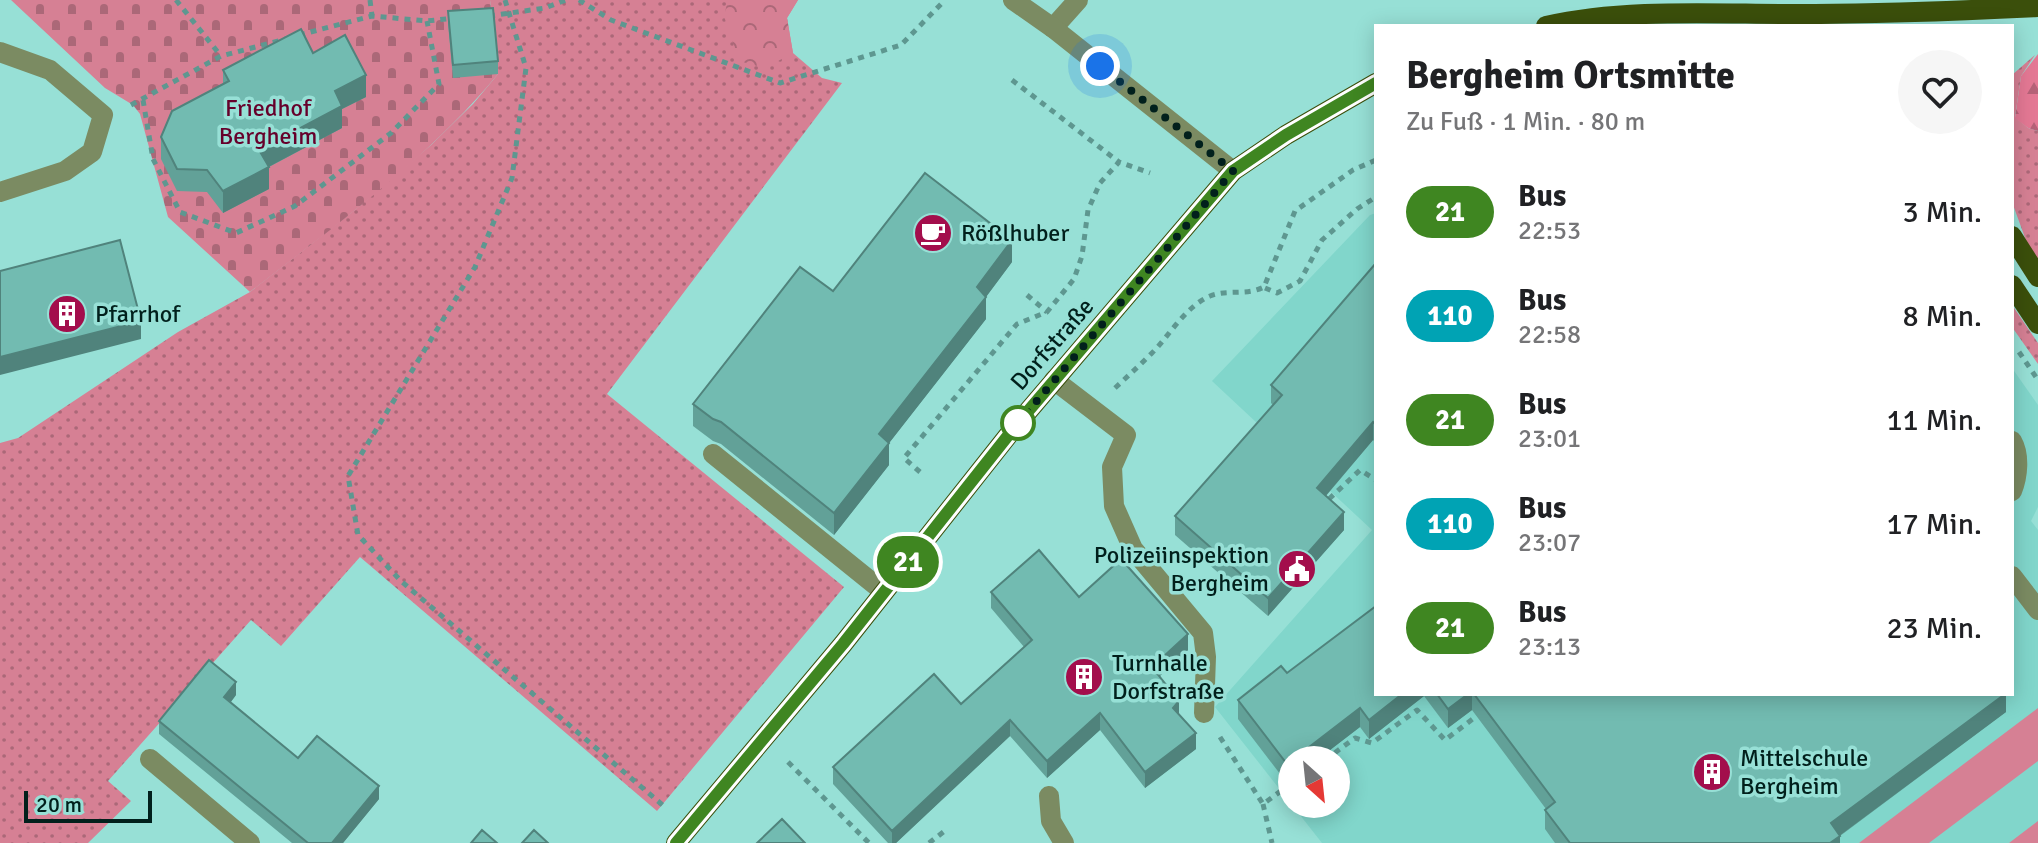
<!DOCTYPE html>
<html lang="de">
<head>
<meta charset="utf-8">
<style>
  :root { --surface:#fff; --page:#f6f6f6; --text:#202124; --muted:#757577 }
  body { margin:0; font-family:Signika,sans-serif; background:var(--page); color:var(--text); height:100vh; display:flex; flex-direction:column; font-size:30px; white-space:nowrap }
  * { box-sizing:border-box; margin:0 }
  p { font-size:26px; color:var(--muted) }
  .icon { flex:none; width:44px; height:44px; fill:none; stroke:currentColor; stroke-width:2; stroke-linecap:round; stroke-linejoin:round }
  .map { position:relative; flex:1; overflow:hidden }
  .panel { position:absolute; left:1374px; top:24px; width:640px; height:672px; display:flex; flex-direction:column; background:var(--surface); border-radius:0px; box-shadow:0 4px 20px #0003 }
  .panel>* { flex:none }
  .badge { padding:0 16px; border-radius:26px; font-size:28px; line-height:52px }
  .needle { width:52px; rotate:153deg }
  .tools { position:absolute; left:1278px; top:746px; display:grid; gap:16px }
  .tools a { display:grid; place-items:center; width:72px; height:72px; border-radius:50%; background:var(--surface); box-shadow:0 4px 20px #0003; font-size:40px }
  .scale { position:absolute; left:24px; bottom:20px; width:128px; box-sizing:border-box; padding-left:8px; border:4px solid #01201c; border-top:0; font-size:22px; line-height:28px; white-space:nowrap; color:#01201c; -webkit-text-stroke:6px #97e0d6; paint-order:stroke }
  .you { position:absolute; width:40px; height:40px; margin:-20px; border:6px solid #fff; border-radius:50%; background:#1a73e8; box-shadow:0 0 0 12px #1a73e833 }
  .map>.badge { position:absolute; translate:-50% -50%; box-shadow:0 0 0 4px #fff }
  .round { display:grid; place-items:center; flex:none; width:84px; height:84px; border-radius:42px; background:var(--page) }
  .overview { display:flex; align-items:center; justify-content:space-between; height:136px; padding:0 32px }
  h1 { font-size:38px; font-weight:700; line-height:60px }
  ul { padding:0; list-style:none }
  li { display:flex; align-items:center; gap:24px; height:104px; padding:0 32px }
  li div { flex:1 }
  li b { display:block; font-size:30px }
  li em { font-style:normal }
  li .badge { min-width:88px; font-weight:700; text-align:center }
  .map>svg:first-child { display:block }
  .built { fill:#81d6cb; fill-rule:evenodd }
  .grass { fill:url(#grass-dots) }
  .forest { fill:url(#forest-firs) }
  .cemetery { fill:url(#cemetery-stones) }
  .park { fill:url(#park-crowns) }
  .pitch { fill:#d68094 }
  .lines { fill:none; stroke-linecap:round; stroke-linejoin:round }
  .path { stroke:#5e9790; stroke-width:5; stroke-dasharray:6 6; stroke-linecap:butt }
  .service { stroke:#7b8b62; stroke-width:20 }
  .minor { stroke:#7b8b62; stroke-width:20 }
  .primary { stroke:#3b4f0b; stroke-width:20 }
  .wall { fill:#62a198 }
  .shaded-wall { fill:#50837c }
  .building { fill:#72bbb1; stroke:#50837c; stroke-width:2 }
  .line-casing { stroke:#fff; stroke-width:18 }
  .line { stroke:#3f8621; stroke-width:12 }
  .walk { stroke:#01201c; stroke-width:8; stroke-dasharray:0 14.4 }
  .stop-dot { fill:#fff; stroke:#3f8621; stroke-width:4 }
  .labels { text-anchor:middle; stroke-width:7; stroke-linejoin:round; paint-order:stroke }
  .park-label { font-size:24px; fill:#66002b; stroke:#97e0d6 }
  .poi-label { font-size:24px; fill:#01201c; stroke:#97e0d6; text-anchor:start }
  .street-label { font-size:24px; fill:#01201c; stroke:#97e0d6 }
</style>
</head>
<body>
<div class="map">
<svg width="2038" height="843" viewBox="0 0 2038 843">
  <defs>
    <pattern id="grass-dots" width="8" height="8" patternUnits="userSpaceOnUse" patternTransform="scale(2)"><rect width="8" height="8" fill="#d68094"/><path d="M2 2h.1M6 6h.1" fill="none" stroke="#ab6878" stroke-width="1.8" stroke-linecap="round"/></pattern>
    <pattern id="forest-firs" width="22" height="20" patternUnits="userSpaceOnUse" patternTransform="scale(2)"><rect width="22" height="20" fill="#e47894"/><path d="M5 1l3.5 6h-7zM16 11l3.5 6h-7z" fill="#b66278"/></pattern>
    <pattern id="cemetery-stones" width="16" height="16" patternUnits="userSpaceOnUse" patternTransform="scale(2)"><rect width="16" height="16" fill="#d68094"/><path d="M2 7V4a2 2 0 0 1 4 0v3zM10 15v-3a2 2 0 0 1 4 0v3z" fill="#ab6878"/></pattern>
    <pattern id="park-crowns" width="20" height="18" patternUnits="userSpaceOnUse" patternTransform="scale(2)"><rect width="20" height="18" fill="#d68094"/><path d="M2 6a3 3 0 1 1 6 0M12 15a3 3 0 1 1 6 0" fill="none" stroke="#ab6878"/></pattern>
  </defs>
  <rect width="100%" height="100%" fill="#97e0d6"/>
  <path class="built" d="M1376 213V694H2012V368L2038 405V507L2031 521 2038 530V843H1322L1215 707 1372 530 1212 381 1370 215ZM1292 760H1336V804H1292Z"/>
  <path class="grass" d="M490 0H798L787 18 793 53 822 78 842 83 607 394 844 587 657 811 360 557 281 646 251 620 108 781 131 801 88 843H0V443L18 438 178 332 250 292 356 209 431 145 473 104 498 74Z
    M2035 55 2021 76 2015 117 2028 128 2038 131V261L2028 246 2012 202V75Z
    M2012 305 2038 343V364L2012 327Z"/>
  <path class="forest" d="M2038 54V131L2028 128 2015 118 2021 76Z"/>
  <path class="cemetery" d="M11 0H490L498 74C428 159 336 225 250 292L168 217 140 114 133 105 105 88Z"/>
  <path class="park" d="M728 0H798L787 18 793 53 765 68 739 61 724 16Z"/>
  <path class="pitch" d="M2038 708V761L1929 843H1859Z
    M2038 821V843H2009Z"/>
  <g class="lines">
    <path class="path" d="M176 0 221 56
      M370 0 372 16
      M505 0 526 68 512 178 475 267 348 476 358 535 401 581 666 808
      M579 0 611 20 780 83 901 45 945 0
      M489 16 545 8 566 0
      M299 35 372 16 427 21 455 18
      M1012 80 1119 162
      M143 100 153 159 180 212 236 233 295 206 391 133 439 84 427 21
      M131 105 221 56 286 39
      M1265 288 1277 293 1300 281 1322 240 1357 209 1376 197
      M1027 295 1047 312
      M2019 352 2038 380
      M1115 388C1128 376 1140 365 1152 353 1169 336 1186 306 1210 296 1228 289 1246 296 1264 287L1295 211 1353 170 1376 160
      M920 472 904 458 1017 324 1047 312 1074 279 1082 256 1088 210 1100 183 1119 162 1150 173
      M1329 499 1360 470 1376 480
      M1220 737 1263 804 1292 783
      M1325 760 1355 738 1372 743 1417 710 1445 740 1482 712
      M788 762 869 843
      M1263 804 1272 843
      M929 843 946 830"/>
    <path class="service" d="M1053 28 1078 0
      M0 52 50 70 103 115 92 152 65 171 0 192
      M1054 380 1126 435 1112 467 1114 506 1133 549 1203 633 1206 657 1204 713
      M713 454 884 592
      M150 759 250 843
      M1049 796 1051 821 1064 843"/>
    <path class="minor" d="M1013 0 1053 28 1233 171
      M2012 441C2020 455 2018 476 2012 491
      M2012 576 2038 610"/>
    <path class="primary" d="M1546 26C1626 8 1713 14 1795 14 1876 14 1957 11 2038 7
      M2012 236 2038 277
      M2012 285 2038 324
      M676 843 843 644 1018 423 1233 171 1286 135 1376 83"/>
  </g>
  <path class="wall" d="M448 11 498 61V74L453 78 448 24Z
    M313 53 366 97 342 109V128L269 167V189L223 213 207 192 177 191 161 159V137L223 84V70Z
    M1012 262 986 297V319L889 443V465L834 535 721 444 713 441 693 426V404L833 291Z
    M1376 263V443L1373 440 1326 496 1344 530 1268 616 1175 535V516L1273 405 1271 403V385Z
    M991 592 1079 597 1188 650 1160 676 1196 749 1145 788 1100 730 1047 778 1010 736 896 843H888L833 784V767L961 704 1024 647 991 608Z
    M1287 673 1376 694H2006V712L1840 836V843H1555L1545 829V810L1546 809 1472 710 1448 728 1424 696 1369 739 1360 727 1317 760H1292L1287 783 1238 719V700Z
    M236 695 230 703 298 758 379 799 343 843H292L159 734V721Z"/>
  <path class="shaded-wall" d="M366 75V97L342 109V128L259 172V150L335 91Z
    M269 167V189L223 213V191Z
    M1012 240V262L977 309V287Z
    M986 297V319L879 456V434Z
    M141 321V339L0 375V357Z
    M1373 422V440L1317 506V488Z
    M889 443V465L834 535V513Z
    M1344 512V530L1268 616V598Z
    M1188 634V650L1152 683V667Z
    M236 682V695L224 711V697Z
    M1402 694H1424V696L1369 739V720Z
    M1468 694H1472V710L1448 728V709Z
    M2005 694H2006V712L1831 842V823Z
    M1179 701V718L1173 708Z
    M1360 708V727L1317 760H1292V779L1287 783V764Z
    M1100 713V730L1047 778V761Z
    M1010 720V736L896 843H892V831Z
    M1196 733V749L1145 788V772Z
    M379 786V799L343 843H332Z
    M1840 836V843H1830Z"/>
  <path class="building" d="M493 8 498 61 453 65 448 11Z
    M301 29 313 53 345 35 366 75 335 91 342 106 259 150 269 167 223 191 207 170 177 169 161 137 172 111 229 81 223 70Z
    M925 173 1012 240 977 287 986 297 879 434 889 443 834 513 721 422 713 419 693 404 800 267 833 291Z
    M120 240 141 321 0 357V271Z
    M1376 263V425L1373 422 1317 488 1344 512 1268 598 1175 516 1282 395 1271 385Z
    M1039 550 1079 597 1121 559 1188 634 1152 667 1179 701 1173 708 1196 733 1145 772 1100 713 1047 761 1010 720 892 831 833 767 934 674 961 704 1032 640 991 592Z
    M1376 606V694H1402L1369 720 1360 708 1287 764 1238 700 1281 666 1287 673Z
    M209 660 236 682 224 697 298 758 317 736 379 786 332 843H308L159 721Z
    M1437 694H1468L1448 709Z
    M1474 694H2005L1831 823 1840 836 1830 843H1570L1545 810 1555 802Z
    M782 819 805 843H757Z
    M482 830 497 843H471Z
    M534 830 548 843H522Z"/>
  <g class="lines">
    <defs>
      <path id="line" d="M676 843 843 644 1018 423 1233 171 1286 135 1376 83"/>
    </defs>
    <use href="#line" class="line-casing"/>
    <use href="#line" class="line"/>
    <path class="walk" d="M1018 423 1233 171 1100 66"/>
  </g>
  <defs>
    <symbol id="cafe-disc" viewBox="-11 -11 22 22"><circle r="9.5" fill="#a30e4c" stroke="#97e0d6"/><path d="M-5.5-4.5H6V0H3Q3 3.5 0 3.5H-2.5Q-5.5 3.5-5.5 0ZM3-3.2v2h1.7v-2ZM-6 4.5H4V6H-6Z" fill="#fff"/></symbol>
    <symbol id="building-disc" viewBox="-11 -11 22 22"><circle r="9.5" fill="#a30e4c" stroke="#97e0d6"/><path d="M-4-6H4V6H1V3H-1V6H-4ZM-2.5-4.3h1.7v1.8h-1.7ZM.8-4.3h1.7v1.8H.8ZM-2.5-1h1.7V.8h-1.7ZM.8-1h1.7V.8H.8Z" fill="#fff"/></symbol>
    <symbol id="civic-disc" viewBox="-11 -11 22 22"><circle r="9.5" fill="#a30e4c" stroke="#97e0d6"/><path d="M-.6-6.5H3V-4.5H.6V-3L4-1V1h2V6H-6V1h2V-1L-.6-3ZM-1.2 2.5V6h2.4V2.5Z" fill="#fff"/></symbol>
  </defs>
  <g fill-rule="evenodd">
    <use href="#cafe-disc" x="911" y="211" width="44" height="44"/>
    <use href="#building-disc" x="45" y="292" width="44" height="44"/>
    <use href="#civic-disc" x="1275" y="547" width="44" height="44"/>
    <use href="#building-disc" x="1062" y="655" width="44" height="44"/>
    <use href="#building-disc" x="1690" y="750" width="44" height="44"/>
  </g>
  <circle class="stop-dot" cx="1018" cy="423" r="16"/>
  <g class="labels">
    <g class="park-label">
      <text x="268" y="116">Friedhof<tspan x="268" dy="28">Bergheim</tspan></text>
    </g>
    <g class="poi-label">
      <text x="961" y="241">Rößlhuber</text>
      <text x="95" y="322">Pfarrhof</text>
      <text x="1269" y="563" text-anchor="end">Polizeiinspektion<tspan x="1269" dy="28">Bergheim</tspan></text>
      <text x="1112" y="671">Turnhalle<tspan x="1112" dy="28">Dorfstraße</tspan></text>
      <text x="1740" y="766">Mittelschule<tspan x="1740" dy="28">Bergheim</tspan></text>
    </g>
    <g class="street-label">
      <text transform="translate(1052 344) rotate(-49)" y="8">Dorfstraße</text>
    </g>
  </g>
</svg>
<div class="tools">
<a><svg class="needle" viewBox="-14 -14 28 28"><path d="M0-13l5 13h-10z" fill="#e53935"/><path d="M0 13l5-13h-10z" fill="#757577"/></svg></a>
</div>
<div class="scale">20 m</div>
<div class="you" style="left:1100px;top:66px"></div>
<b class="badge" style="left:908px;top:562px;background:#3f8621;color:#fff">21</b>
<section class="panel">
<div class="overview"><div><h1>Bergheim Ortsmitte</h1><p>Zu Fuß · 1 Min. · 80 m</p></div><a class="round"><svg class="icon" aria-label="heart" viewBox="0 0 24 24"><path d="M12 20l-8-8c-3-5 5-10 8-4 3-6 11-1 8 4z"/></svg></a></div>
<ul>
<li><span class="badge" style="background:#3f8621;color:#fff">21</span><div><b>Bus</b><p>22:53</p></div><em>3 Min.</em></li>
<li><span class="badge" style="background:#00a3b4;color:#fff">110</span><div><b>Bus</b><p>22:58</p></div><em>8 Min.</em></li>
<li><span class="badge" style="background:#3f8621;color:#fff">21</span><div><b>Bus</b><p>23:01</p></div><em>11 Min.</em></li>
<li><span class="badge" style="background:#00a3b4;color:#fff">110</span><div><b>Bus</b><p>23:07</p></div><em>17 Min.</em></li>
<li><span class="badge" style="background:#3f8621;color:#fff">21</span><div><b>Bus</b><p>23:13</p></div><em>23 Min.</em></li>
</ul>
</section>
</div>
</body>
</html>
